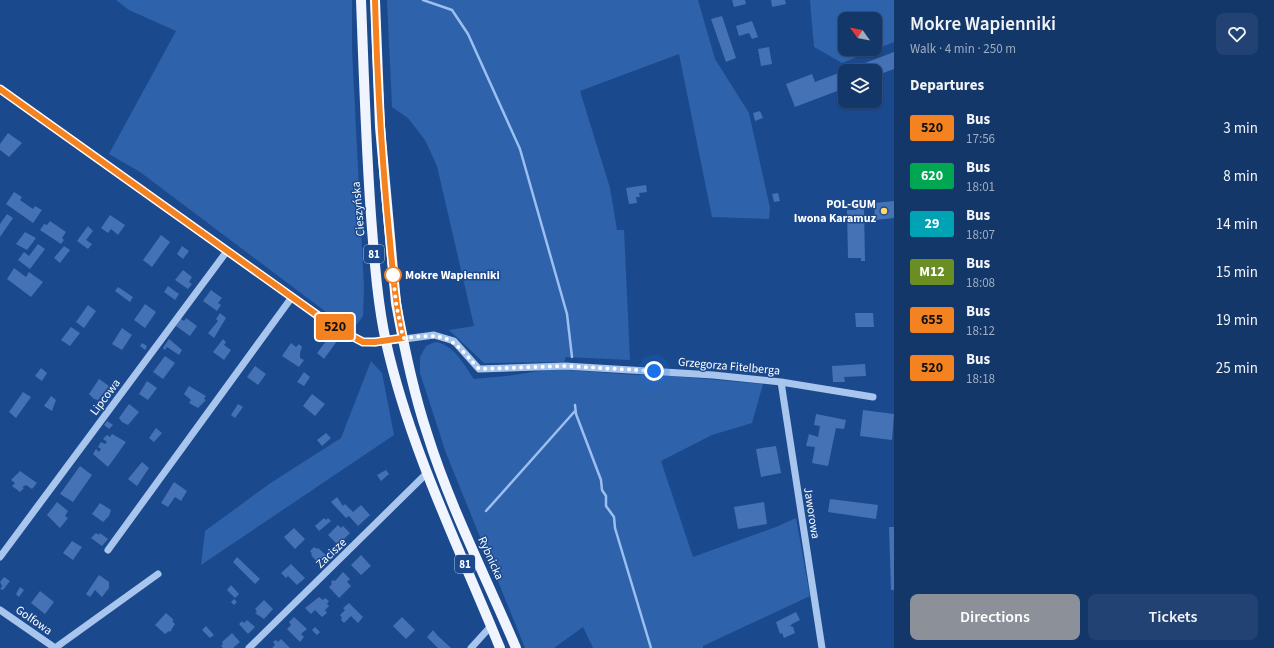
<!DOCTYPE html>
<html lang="en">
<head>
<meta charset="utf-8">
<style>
  :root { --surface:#14376a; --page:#214272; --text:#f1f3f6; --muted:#9dacc1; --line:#33517e; --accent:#8c9099 }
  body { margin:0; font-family:"Source Sans 3",sans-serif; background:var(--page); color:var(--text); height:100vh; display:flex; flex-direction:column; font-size:15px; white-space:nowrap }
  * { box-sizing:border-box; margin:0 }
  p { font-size:13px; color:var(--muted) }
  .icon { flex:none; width:22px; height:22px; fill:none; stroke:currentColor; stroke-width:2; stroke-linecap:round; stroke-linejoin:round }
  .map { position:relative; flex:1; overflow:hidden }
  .side { display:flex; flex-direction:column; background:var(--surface); width:380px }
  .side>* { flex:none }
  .badge { padding:0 8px; border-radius:3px; font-size:14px; line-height:26px }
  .needle { width:26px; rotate:303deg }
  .tools { position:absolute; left:838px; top:12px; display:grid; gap:8px }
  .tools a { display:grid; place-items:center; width:44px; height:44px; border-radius:8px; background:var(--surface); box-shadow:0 1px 3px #0004,0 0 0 1px var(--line); font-size:20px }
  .you { position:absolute; width:20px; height:20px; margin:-10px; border:3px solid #fff; border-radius:50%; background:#1a73e8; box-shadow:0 0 0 6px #1a73e833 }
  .map>.badge { position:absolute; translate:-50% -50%; box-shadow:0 0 0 2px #fff }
  h2 { padding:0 16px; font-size:15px; line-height:36px }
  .round { display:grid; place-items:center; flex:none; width:42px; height:42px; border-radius:8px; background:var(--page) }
  .overview { display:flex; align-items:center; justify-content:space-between; height:68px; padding:0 16px }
  h1 { font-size:19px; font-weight:600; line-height:30px }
  .button { display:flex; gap:8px; margin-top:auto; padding:8px 16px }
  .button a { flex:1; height:46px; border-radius:8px; background:var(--accent); color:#fff; font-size:16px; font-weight:600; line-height:46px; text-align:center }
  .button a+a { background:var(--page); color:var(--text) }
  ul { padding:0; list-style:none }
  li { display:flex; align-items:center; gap:12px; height:48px; padding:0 16px }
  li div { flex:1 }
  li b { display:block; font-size:15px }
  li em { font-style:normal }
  li .badge { min-width:44px; font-weight:700; text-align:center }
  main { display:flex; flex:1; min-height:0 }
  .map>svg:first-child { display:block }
  .green { fill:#2e62ab; fill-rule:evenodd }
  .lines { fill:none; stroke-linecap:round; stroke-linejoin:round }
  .stream { stroke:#9bbff0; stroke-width:2.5 }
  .building { fill:#4472b5 }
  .minor { stroke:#a8c5ee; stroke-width:7 }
  .major { stroke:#eff4ff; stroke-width:10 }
  .line-casing { stroke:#fff; stroke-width:9 }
  .line { stroke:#f58220; stroke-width:6 }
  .walk { stroke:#fff; stroke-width:4; stroke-dasharray:0 7.2 }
  .poi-dot { fill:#ffd865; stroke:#1b498d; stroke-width:1.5 }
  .stop-dot { fill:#fff; stroke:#f58220; stroke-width:2 }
  .labels { text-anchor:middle; stroke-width:3; stroke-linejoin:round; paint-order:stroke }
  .shield { fill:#1b498d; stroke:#bbc8dd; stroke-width:1 }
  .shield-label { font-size:11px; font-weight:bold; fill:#fff }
  .poi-label { font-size:12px; font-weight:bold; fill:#fff; stroke:#1b498d; text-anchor:end }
  .street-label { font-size:12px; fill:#fff; stroke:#1b498d }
  .stop-label { font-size:12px; font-weight:bold; fill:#fff; stroke:#1b498d; text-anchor:start }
</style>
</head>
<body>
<main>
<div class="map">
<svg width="894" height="648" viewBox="0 0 894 648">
  <rect width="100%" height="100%" fill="#1b498d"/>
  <path class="green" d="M116 0H352V49L364 287 363 316 355 327 338 321 140 172 109 154 176 31 129 10Z
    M387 0H698L715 59 749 113 770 208 769 219 712 217 679 54 580 91 610 188 617 230H624L630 360 566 357 564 362 484 363 449 330 474 326 437 166 425 140 408 118 392 107Z
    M810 0H894V42L842 63 814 47ZM845 19H875V49H845Z
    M435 342C454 344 464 365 474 379L506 376 554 369 636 375 673 376 763 384 752 423 712 435 661 461 693 557 776 527 796 518 810 596 703 646V648H593L583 627 554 648H525L446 453 420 373V357L426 346Z
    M371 361 382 373 394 435 201 565 205 531 269 484 341 438Z"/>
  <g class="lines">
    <path class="stream" d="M423 0 452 10 468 34 520 149 567 314 572 357
      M575 405 576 414 601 480 602 490 606 496V506L614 517 615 528 651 648
      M486 511 575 411"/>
  </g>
  <path class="building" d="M732 0H745L746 4 734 7Z
    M771 0H785L786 4 772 7Z
    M722 16 736 58 726 62 711 19Z
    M752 21 758 37 752 39 749 33 739 36 736 26Z
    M769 47 772 64 761 66 758 49Z
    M894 52V69L875 76V71H845V88L795 107 786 84 812 74 815 82Z
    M760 111 763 118 755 121 753 113Z
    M8 133 22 143 9 157 0 150V144Z
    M646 185 647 192 639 193 640 197H636L637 203 629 204 626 188Z
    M14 192 22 197 20 200 33 209 35 206 42 210 33 223 6 204Z
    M778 193 780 201 774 202 772 194Z
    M894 201V218L875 220 874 203Z
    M856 205H864L865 261H861V258H848L847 210H856Z
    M7 214 13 218 0 237V224Z
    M110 215 125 225 118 235 111 229 108 233 101 228Z
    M50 221 66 232 62 238 64 240 61 244 40 230 44 224 47 225Z
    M88 226 93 231 86 240 92 244 88 249 77 241Z
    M25 232 36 238 27 250 16 244Z
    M161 235 170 242 152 267 143 260Z
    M38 244 45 249 30 269 18 260 24 252 29 256Z
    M64 246 70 250 60 263 54 258Z
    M182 246 189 251 183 259 177 254Z
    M14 268 26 277 29 272 43 282 31 297 7 279Z
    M183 270 192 277 189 282 192 284 188 289 175 280Z
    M168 286 179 294 175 300 164 292Z
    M118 287 133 297 130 302 115 291Z
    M211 290 222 298 218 303 221 305 217 311 203 301Z
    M145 304 156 312 145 328 134 320Z
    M88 305 96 311 84 328 76 322Z
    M220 313 226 318 214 338 208 333 218 321 216 319Z
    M855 313H873L874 327H856Z
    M186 318 197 326 190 336 176 326 181 319 184 321Z
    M71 327 80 333 70 346 61 340Z
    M122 328 132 335 122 350 112 344Z
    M330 336 337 341 324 359 317 353Z
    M169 339 182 350 179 355 167 347 165 350 163 348Z
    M223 339 226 342 224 345 231 350 224 360 213 352Z
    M142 343 147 346 145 350 140 346Z
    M291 343 296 347 299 344 302 347 300 353V358L304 360 299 367 282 356Z
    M165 356 175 363 163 379 153 372Z
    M865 364 866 376 844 377 845 382H833L832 366Z
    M255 366 266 374 258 385 247 377Z
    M41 368 47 373 42 381 35 376Z
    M304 372 310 377 304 386 297 382Z
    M99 379 109 386 98 400 94 399 89 394Z
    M147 381 157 388 148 400 139 394Z
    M189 386 206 396 204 399 206 400 198 408 189 403 191 400 184 394Z
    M23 392 31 397 16 418 9 412Z
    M312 394 325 404 315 416 303 406Z
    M51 396 56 400 52 411 44 406Z
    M129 404 139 412 128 425 122 422 119 418Z
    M238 404 243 407 235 418 231 415Z
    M863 410 894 414 892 440 860 436Z
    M816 414 846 420 844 429 836 428 828 466 812 463 815 447 806 446 809 434 818 437 820 426 814 425Z
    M107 421 113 425 109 429 104 425Z
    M156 428 162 433 154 442 149 438Z
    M326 433 331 438 322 446 317 440Z
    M112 434 126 442 108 467 93 454 96 449 99 452 101 449 98 447 101 442 105 444 107 442 103 439 107 435 110 437Z
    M776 446 781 473 761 477 756 449Z
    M142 462 149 468 137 486 128 479Z
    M80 466 92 475 73 502 60 494Z
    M386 470 389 474 381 481 377 475Z
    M20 471 37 483 32 489 26 485 22 487 24 488 20 492 12 486 15 483 11 480Z
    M174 482 187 491 181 501 175 497 168 507 161 503Z
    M337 497 343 506 345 504 353 512 361 505 370 515 358 526 349 516 346 518 331 502Z
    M830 499 878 505 876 519 828 512Z
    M57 502 68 511 65 516 68 518 60 528 47 515Z
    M764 502 767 524 738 529 734 507Z
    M100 503 111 510 109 516 103 522 92 514Z
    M324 518 326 520 328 518 331 521 319 531 315 526Z
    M338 525 341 528 343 526 350 533 338 545 328 535Z
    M889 527H894V590H891Z
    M294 528 305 539 295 549 284 537Z
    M96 533 99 535 100 533 108 539 102 546 91 538Z
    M72 541 82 547 73 560 63 553Z
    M314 547 317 549 318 548 327 556 319 564 311 555 312 554 310 551Z
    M361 555 371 566 361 575 351 565Z
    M237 557 260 579 255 584 233 562Z
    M291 564 305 578 297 585 288 576 286 578 281 573Z
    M343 572 350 579 347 582 351 586 339 598 329 587 332 584 331 582 333 580 335 581Z
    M99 575 109 582V588L102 597 95 590 90 597 86 594Z
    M4 577 10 581 3 590 0 589 2 586 0 582Z
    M231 585 239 594 235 598 227 590Z
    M20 587 24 590 19 597 16 594Z
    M40 591 54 602 45 614 31 603Z
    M319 597 323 600 325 598 329 601 327 604 329 606 325 610 327 613 322 617 315 610 311 614 305 608Z
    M234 599 237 602 234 605 231 602Z
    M264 600 273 609 264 619 255 613 257 612 255 609Z
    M349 603 363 617 358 623 351 616 344 623 341 620 342 618 340 615 345 610 343 608Z
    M796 612 800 620 792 624 790 626 793 627 795 633 784 638 782 633 780 634 776 622Z
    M166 613 174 620 172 621 175 624 170 632 169 631 165 634 155 625Z
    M294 617 307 629 301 634 304 637 300 642 287 629 291 625 289 622Z
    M402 617 415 630 406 639 393 626Z
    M247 620 255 627 248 634 239 624 242 621 244 623Z
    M206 626 214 635 210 638 202 630Z
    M315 627 320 632 317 635 312 630Z
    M433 630 437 635 451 648H438L427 637Z
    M232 633 240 642 233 648H223L221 646 223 644 222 642Z
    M281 639 290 648H272L275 645 273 642 276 640 278 642Z"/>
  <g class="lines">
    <path class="minor" d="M0 89 334 327 363 342 375 343 434 335 454 341 479 369 565 366 713 375 781 382 873 397
      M781 382 822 648
      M108 550 292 297
      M0 557 227 251
      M0 610 55 648
      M55 648 158 574
      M249 648 427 473
      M471 648 491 626"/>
    <path class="major" d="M361 0C364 76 366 153 372 229 375 267 378 305 386 342 410 449 459 547 500 648
      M375 0 380 127 396 303C404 347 413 391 427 433 450 507 486 577 516 648"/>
  </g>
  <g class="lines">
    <defs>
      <path id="line" d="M0 89 334 327 363 342H375L403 338C394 299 392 260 388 221 381 147 377 74 375 0"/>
    </defs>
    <use href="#line" class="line-casing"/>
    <use href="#line" class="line"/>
    <path class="walk" d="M393 275 396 303 403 338C449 333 449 336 479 369L565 366 654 371"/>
  </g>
  <circle class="poi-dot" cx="884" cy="211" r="4"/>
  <circle class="stop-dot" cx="393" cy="275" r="8"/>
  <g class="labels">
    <g class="shield">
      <rect x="364" y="245" width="20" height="18" rx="3"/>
      <rect x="455" y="555" width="20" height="18" rx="3"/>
    </g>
    <g class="shield-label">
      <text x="374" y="258">81</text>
      <text x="465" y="568">81</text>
    </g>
    <g class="poi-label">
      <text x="876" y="208">POL-GUM<tspan x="876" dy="14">Iwona Karamuz</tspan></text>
    </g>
    <g class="street-label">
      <text transform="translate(358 209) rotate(-95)" y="4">Cieszyńska</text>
      <text transform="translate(729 366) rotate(5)" y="4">Grzegorza Fitelberga</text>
      <text transform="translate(105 397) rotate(-53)" y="4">Lipcowa</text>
      <text transform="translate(812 513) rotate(81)" y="4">Jaworowa</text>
      <text transform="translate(331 553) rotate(-44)" y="4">Zacisze</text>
      <text transform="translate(491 558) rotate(66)" y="4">Rybnicka</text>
      <text transform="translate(34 620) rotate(35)" y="4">Golfowa</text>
    </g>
    <g class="stop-label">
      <text x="405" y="279">Mokre Wapienniki</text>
    </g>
  </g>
</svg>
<div class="tools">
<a><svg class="needle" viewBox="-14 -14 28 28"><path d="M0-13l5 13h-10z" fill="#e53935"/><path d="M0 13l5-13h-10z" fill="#9dacc1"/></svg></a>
<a><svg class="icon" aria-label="layers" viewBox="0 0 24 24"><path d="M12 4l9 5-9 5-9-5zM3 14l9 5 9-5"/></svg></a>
</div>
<div class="you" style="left:654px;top:371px"></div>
<b class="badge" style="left:335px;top:327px;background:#f58220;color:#111">520</b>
</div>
<section class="side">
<div class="overview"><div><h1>Mokre Wapienniki</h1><p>Walk · 4 min · 250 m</p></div><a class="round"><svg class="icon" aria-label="heart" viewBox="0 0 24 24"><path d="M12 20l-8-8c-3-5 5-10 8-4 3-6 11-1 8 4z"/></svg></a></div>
<h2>Departures</h2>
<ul>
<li><span class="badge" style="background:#f58220;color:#111">520</span><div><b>Bus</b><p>17:56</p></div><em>3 min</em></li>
<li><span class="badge" style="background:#00a651;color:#fff">620</span><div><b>Bus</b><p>18:01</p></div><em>8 min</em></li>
<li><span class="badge" style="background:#00a3b4;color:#fff">29</span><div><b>Bus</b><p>18:07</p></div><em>14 min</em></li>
<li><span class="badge" style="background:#6b8e23;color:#fff">M12</span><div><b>Bus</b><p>18:08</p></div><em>15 min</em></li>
<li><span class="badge" style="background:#f58220;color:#111">655</span><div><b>Bus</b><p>18:12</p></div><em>19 min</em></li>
<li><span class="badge" style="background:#f58220;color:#111">520</span><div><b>Bus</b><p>18:18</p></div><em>25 min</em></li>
</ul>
<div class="button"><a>Directions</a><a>Tickets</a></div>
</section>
</main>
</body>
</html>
